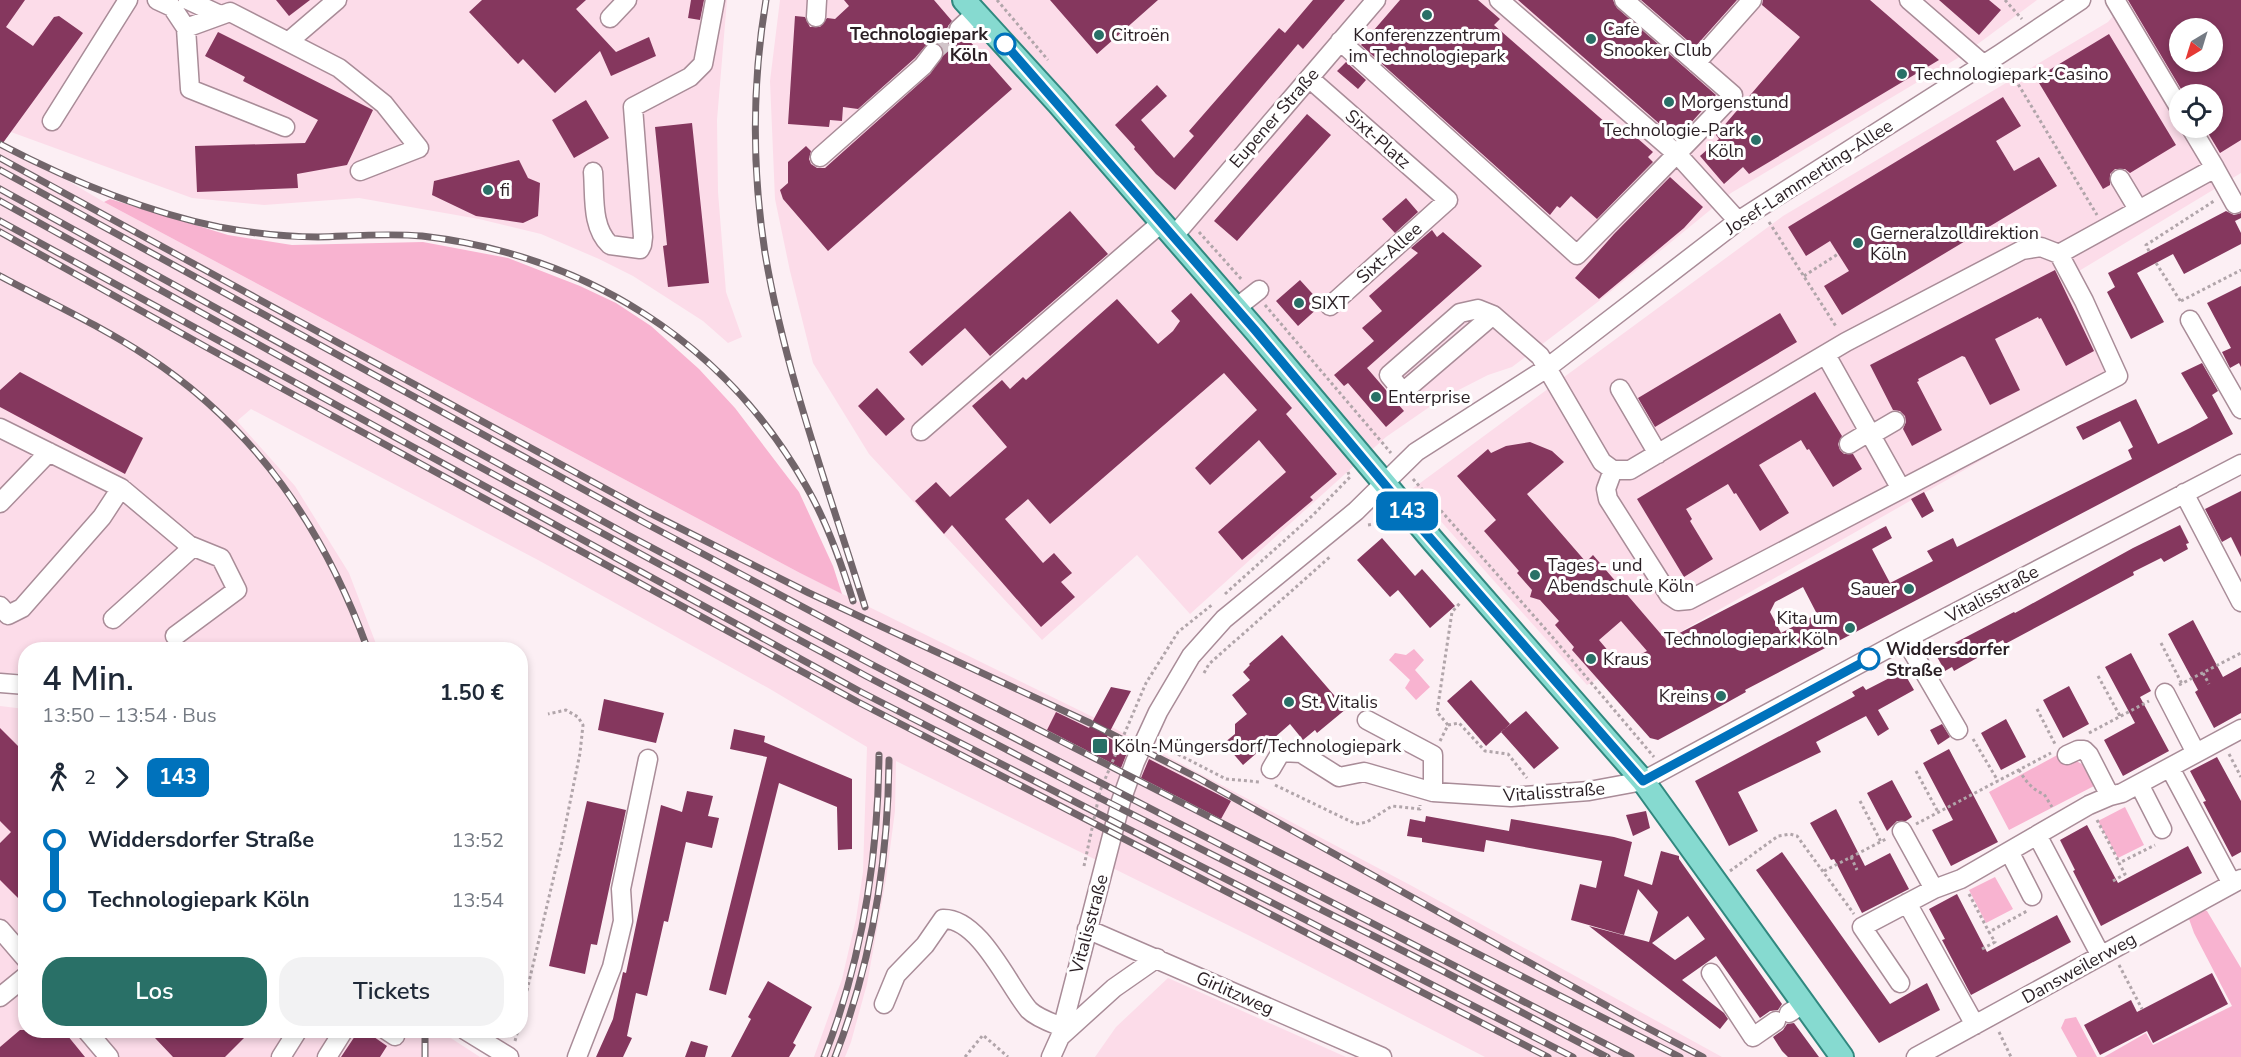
<!DOCTYPE html>
<html lang="de">
<head>
<meta charset="utf-8">
<style>
  :root { --surface:#fff; --page:#f2f2f3; --text:#1f2937; --muted:#747a83; --accent:#297067 }
  body { margin:0; font-family:"Nunito Sans",sans-serif; background:var(--page); color:var(--text); height:100vh; display:flex; flex-direction:column; font-size:22px; white-space:nowrap }
  * { box-sizing:border-box; margin:0 }
  p { font-size:20px; color:var(--muted) }
  .icon { flex:none; width:33px; height:33px; fill:none; stroke:currentColor; stroke-width:2; stroke-linecap:round; stroke-linejoin:round }
  .map { position:relative; flex:1; overflow:hidden }
  .side { position:absolute; left:18px; top:642px; width:510px; height:396px; display:flex; flex-direction:column; background:var(--surface); border-radius:24px; box-shadow:0 3px 9px #0003 }
  .side>* { flex:none }
  .badge { padding:0 12px; border-radius:9px; font-size:21px; line-height:39px }
  .needle { width:39px; rotate:218deg }
  .buttons { position:absolute; left:2169px; top:18px; display:grid; gap:12px }
  .buttons a { display:grid; place-items:center; width:54px; height:54px; border-radius:50%; background:var(--surface); box-shadow:0 3px 9px #0003; font-size:30px }
  .map>.badge { position:absolute; translate:-50% -50%; box-shadow:0 0 0 3px #fff }
  .legs { display:flex; align-items:center; gap:9px; height:66px; padding:0 24px; font-size:20px }
  .legs p { margin-inline-start:auto }
  .overview { display:flex; align-items:center; justify-content:space-between; height:102px; padding:0 24px }
  h1 { font-size:33px; font-weight:600; line-height:45px }
  .primary-button { display:flex; gap:12px; margin-top:auto; padding:12px 24px }
  .primary-button a { flex:1; height:69px; border-radius:24px; background:var(--accent); color:#fff; font-size:24px; font-weight:600; line-height:69px; text-align:center }
  .primary-button a+a { background:var(--page); color:var(--text) }
  ul { padding:0 24px; list-style:none }
  li { display:flex; align-items:center; gap:21px; height:60px; font-size:22px }
  li i { display:grid; place-items:center; width:9px; height:100%; margin:0 8px; background:currentColor }
  li i::after { content:''; width:15px; height:15px; margin:-8px; border:4px solid; border-radius:50%; background:var(--surface) }
  li p { margin-inline-start:auto }
  li:first-child i { background:linear-gradient(#0000 50%,currentColor 0) }
  li:last-child i { background:linear-gradient(currentColor 50%,#0000 0) }
  .map>svg:first-child { display:block }
  .built { fill:#fcdce9; fill-rule:evenodd }
  .green { fill:#f8b3d0 }
  .building { fill:#85375e; fill-rule:evenodd }
  .lines { fill:none; stroke-linecap:round; stroke-linejoin:round }
  .minor-tunnel { stroke:#d2c5ca; stroke-width:18; stroke-dasharray:18 9; stroke-linecap:butt }
  .minor-casing { stroke:#a98c98; stroke-width:21 }
  .major-casing { stroke:#31887f; stroke-width:26 }
  .path { stroke:#b1a5aa; stroke-width:3; stroke-dasharray:3 3; stroke-linecap:butt }
  .minor { stroke:#fff; stroke-width:18 }
  .major { stroke:#86dad0; stroke-width:22 }
  .rail-casing { stroke:#71656a; stroke-width:7 }
  .rail { stroke:#fff; stroke-width:4.5; stroke-dasharray:14; stroke-linecap:butt }
  .line-1-casing { stroke:#fff; stroke-width:14 }
  .line-1 { stroke:#0072bc; stroke-width:9 }
  .poi-dot { fill:#297067; stroke:#fff; stroke-width:2 }
  .stop-1-dot { fill:#fff; stroke:#0072bc; stroke-width:3 }
  .labels { text-anchor:middle; stroke-width:6; stroke-linejoin:round; paint-order:stroke }
  .poi-label { font-size:18px; fill:#2a1f24; stroke:#fff; text-anchor:start }
  .stop-label { font-size:18px; font-weight:bold; fill:#2a1f24; stroke:#fff; text-anchor:end }
  .street-label { font-size:18px; fill:#2a1f24; stroke:#fff }
</style>
</head>
<body>
<div class="map">
<svg width="2241" height="1057" viewBox="0 0 2241 1057">
  <rect width="100%" height="100%" fill="#fceff4"/>
  <path class="built" d="M0 0H727L717 120 718 192 726 292 742 337 728 343 703 321 633 276 599 259 541 234 479 219 359 198 264 205 192 198 0 128Z
    M780 0H2037L1963 55 1731 193 1599 301 1512 367 1488 375 1441 399 1386 437 1190 614 1137 555 1042 640 869 454 813 363 790 271 775 199 770 81Z
    M2127 0H2241V173L2079 271 2124 379 1587 685 1412 489 1783 216 2108 22ZM2180 28H2212V62H2180ZM2180 94H2212V128H2180Z
    M0 141 104 202 800 573 1093 717 1412 886 1722 1057H1485L1250 936 896 761 895 811 886 879 867 984 851 1042 845 1057H814L842 979 856 919 863 872 867 747 770 689 538 560 251 409 237 421 295 486 349 573 378 649 26 650 25 673H0Z
    M0 706 25 709 26 1030 440 1031 480 1057H0Z
    M1168 978 1346 1057H1095L1116 1027Z"/>
  <path class="green" d="M110 199 228 235 292 245 423 242 508 258 580 286 616 303 651 326 699 369 735 408 799 492 833 566 842 594 800 573 104 202Z
    M1414 649 1424 660 1415 670 1430 687 1416 700 1405 688 1410 680 1389 660 1395 653 1406 655Z
    M2061 753 2082 764 2094 786 2009 830 1989 792Z
    M2125 807 2144 845 2118 858 2098 821Z
    M1995 877 2013 909 1986 923 1969 890Z
    M2200 908 2207 911 2241 968V1057H2104L2146 1033 2153 1045 2232 1006 2194 933 2189 919Z
    M2076 1017 2097 1057H2077L2061 1028 2065 1019Z"/>
  <path class="building" d="M0 0H25L6 27 33 46 54 17 59 16 83 33 0 147Z
    M276 0H310L289 16Z
    M482 0H586L576 9 616 52 649 37 656 56 611 76 600 51 555 93 523 59 518 64 469 12Z
    M691 0H704L700 20 688 18Z
    M844 0H934L952 21 948 26 950 36 956 40 966 37 1012 89 828 251 783 199 780 190 788 183V162L806 146 811 151 809 159 811 164 817 168H825L930 74 944 54 939 44 928 43 915 58 858 109 843 107 842 121 830 120 829 127 788 124 795 16 805 17 810 27H820L827 18 835 19 849 6Z
    M1050 0H1158L1097 54Z
    M1313 0H1345L1303 49 1298 44 1175 190 1156 174 1134 149 1135 147 1115 125 1157 85 1167 96 1141 120 1174 158 1194 136 1189 131 1279 28 1285 33Z
    M1400 0H1478L1500 19 1494 25 1622 137 1628 130 1653 152 1648 157 1653 162 1597 219 1571 196 1560 208 1557 206 1550 215 1361 45Z
    M1518 0H1613L1617 8 1716 95 1681 134 1670 133Z
    M1641 0H1737L1695 47Z
    M1763 0H1870L1939 60 1749 174 1743 167 1724 184 1700 156 1719 139 1716 135 1800 37 1762 5Z
    M1939 0H1989L2001 10 1979 35Z
    M2128 0H2241V140L2220 153 2205 128H2212V94H2184ZM2180 28H2212V62H2180Z
    M218 32 373 110 347 165 297 174 298 188 197 192 195 146 305 143 318 120 243 81 245 77 205 56Z
    M2109 34 2176 145 2130 173 2125 169H2115L2110 174V185L2103 189 2036 78Z
    M1346 62 1366 80 1358 89 1337 71Z
    M2003 97 2021 126 1996 141 2014 171 2039 157 2057 186 1842 315 1824 286 1849 271 1830 241 1806 256 1788 227Z
    M586 100 609 138 574 158 552 120Z
    M1307 114 1331 135 1237 241 1214 221Z
    M692 123 709 283 668 287 663 246 667 245 655 127Z
    M519 160 528 178 540 183 538 216 523 223 476 216 432 195 434 181Z
    M1670 177 1703 207 1684 228 1599 299 1575 278 1614 234Z
    M1406 198 1418 212 1395 233 1382 219Z
    M1070 211 1108 254 990 356 965 328 922 366 909 352Z
    M2226 211 2234 215 2241 213V218L2235 221 2241 233V244L2184 274 2173 254 2137 273 2164 322 2131 339 2107 292 2115 287 2108 273Z
    M1432 230 1437 237 1443 232 1482 266 1367 368 1404 411 1386 427 1348 383 1344 386 1334 375 1374 341 1362 328 1382 311 1369 296 1418 253 1411 248Z
    M2055 270 2094 351 2066 366 2041 318 2039 319 2038 317 1995 339 2020 390 1990 405 1965 357 1962 356 1918 379 1919 381 1917 382 1942 430 1912 446 1903 429 1906 422 1905 416 1900 411 1893 410 1870 365Z
    M1300 280 1320 302 1319 307 1298 326 1276 301Z
    M2241 286V367L2239 363 2230 368 2222 352 2231 348 2207 303Z
    M1191 293 1292 408 1286 414 1337 474 1310 497 1313 500 1242 560 1218 532 1286 472 1259 440 1210 485 1195 468 1257 410 1224 373 1050 524 1028 499 1005 519 1043 563 1054 553 1072 573 1061 582 1075 597 1041 627 952 525 944 534 915 501 936 482 950 497 1007 447 972 406 1002 380 1010 389 1023 377 1026 380 1117 299 1158 344 1173 331 1180 321 1171 311Z
    M1780 313 1797 342 1655 427 1638 398Z
    M2202 363 2218 391 2212 395 2233 434 1745 690 1746 692 1719 707 1658 740 1650 738 1572 650 1574 647 1555 625 1559 621 1540 600 1530 597 1532 590 1517 573 1519 571 1484 531 1496 520 1457 476 1488 449 1491 453 1506 446 1530 442 1552 451 1564 462 1527 494 1586 562 1593 555 1666 640 1886 526 1892 538 1872 549 1890 583 1933 561 1927 551 1953 538 1957 547 2132 459 2128 450 2133 447 2120 421 2083 440 2076 427 2136 399 2158 444 2190 428 2208 418 2181 373ZM1803 587 1817 614 1781 633 1770 612 1775 602ZM1621 621 1647 651 1620 665 1599 640Z
    M20 372 143 438 125 474 0 407V390Z
    M877 388 905 419 886 436 858 406Z
    M1815 392 1842 436 1838 444 1840 450 1844 454H1853L1862 469 1833 487 1809 449 1807 450 1801 440 1759 465 1789 513 1760 531 1736 493 1734 494 1728 484 1686 509 1692 519 1690 521 1713 559 1684 577 1637 499Z
    M2241 491V557L2231 537 2222 542 2205 509Z
    M1924 492 1934 511 1922 518 1911 499Z
    M2180 525 2189 543 2186 544 2188 549 2164 562 2161 558 2133 572 2134 575 2005 644 2003 640 1975 655 1977 658 1954 671 1952 667 1945 671 1936 655 1946 650 1945 648 2014 612 2015 613 2133 548Z
    M1382 538 1415 576 1422 569 1455 606 1430 628 1398 590 1390 597 1357 560Z
    M2193 620 2223 677 2241 667V713L2214 728 2195 692 2198 690 2168 634Z
    M1282 635 1346 709 1317 733 1315 730 1303 740 1290 724 1243 765 1224 743 1235 734V724L1247 714 1232 695 1250 680 1243 672 1250 665 1249 664Z
    M2131 653 2151 691 2140 697 2169 751 2123 776 2104 740 2135 723 2105 667Z
    M1903 671 1914 690 1878 710 1889 729 1878 736 1866 716 1816 742 1821 752 1738 792 1758 831 1729 846 1695 781 1855 696 1852 692 1863 686 1866 690Z
    M1471 680 1510 724 1486 746 1447 701Z
    M2069 686 2089 724 2063 738 2043 700Z
    M1111 687 1131 691 1107 737 1129 748 1121 768 1047 730 1056 712 1089 728Z
    M604 699 664 713 656 743 598 730Z
    M1526 711 1559 748 1534 769 1501 732Z
    M2006 719 2026 757 2001 770 1981 733Z
    M1942 724 1950 737 1938 745 1930 730Z
    M0 728 26 754V906L0 880V843L11 832 0 821Z
    M734 729 765 736 764 742 852 779V849L838 850 837 807 779 783 726 995 709 990 767 757 730 749Z
    M1949 749 1998 842 1951 866 1932 830 1953 820 1923 763Z
    M2217 757 2241 801V852L2232 857 2203 802 2206 801 2190 771Z
    M1149 759 1231 801 1221 819 1141 778Z
    M1892 780 1912 817 1906 821H1897L1887 831 1867 793Z
    M687 791 713 796 708 816 719 818 712 848 686 842 668 922 664 921 647 996 636 993 627 1036 632 1038 623 1057H596L613 1019 623 972 626 973 661 805 682 812Z
    M587 801 626 810 597 945 591 944 585 974 549 966Z
    M1836 809 1865 866 1890 853 1909 889 1862 913 1834 859 1831 860 1810 823Z
    M1646 811 1650 828 1633 836 1626 815Z
    M1426 816 1509 831 1511 819 1614 837 1632 842 1624 876 1652 885 1661 851 1679 856V859L1782 1004 1778 1010 1770 1011 1760 1018 1716 956 1682 980 1724 1013 1728 1019 1720 1029 1589 926 1649 942 1658 912 1638 889 1624 935 1571 920 1580 884 1596 888 1602 861 1486 840 1484 852 1422 842V838L1407 836 1410 819 1425 822ZM1688 916 1705 939 1675 960 1652 943Z
    M2087 825 2118 883 2188 846 2202 873 2101 926 2073 871 2075 870 2060 840Z
    M1782 852 1890 1004 1927 983 1940 1010 1879 1043 1756 870Z
    M1957 894 1987 952 2057 915 2071 942 1971 995 1942 940 1945 939 1929 909Z
    M2212 973 2228 1004 2153 1043 2147 1031 2100 1055 2084 1025 2131 1000 2137 1012Z
    M768 981 812 1007 793 1043 796 1045 789 1057H731L751 1019 748 1017Z
    M1794 1023 1819 1057H1788L1782 1051 1773 1037 1783 1030 1787 1024Z
    M20 1030H63L85 1057H0V1047Z
    M163 1030H252L225 1057H173L155 1038Z
    M359 1030H364L387 1046 380 1057H341Z
    M691 1041 708 1046 705 1057H685Z"/>
  <g class="lines">
    <path class="minor-tunnel" d="M933 53 959 29"/>
    <defs>
      <path id="minor" d="M157 0 172 7 186 28 190 89 285 127
        M188 0 220 15
        M1499 0 1678 155 1738 221
        M1909 0 1983 64
        M2115 0 2180 109
        M816 17 817 0
        M610 18 627 0
        M186 28 230 12 339 68 384 104 419 148 360 171
        M959 29 976 13
        M1340 41 1577 255C1629 202 1682 150 1733 95L1624 0
        M288 42 337 0
        M1696 63 1752 0
        M1309 78 1448 200 1330 306
        M52 121 128 0
        M820 157 923 66 933 53
        M2215 168 2235 204
        M593 172C595 196 591 227 610 245L640 249 642 245 643 237 633 107 690 77 703 64 715 0
        M2120 179 2138 209
        M1173 237 1376 0
        M2059 254 2215 168 2191 128
        M1236 308 1259 290
        M1493 315 1403 392 1389 375 1460 313 1478 309 1493 315 1540 356 1602 462 1613 470H1630L1846 342 2022 250 2041 247 2059 254 2084 301 2118 376 1689 600 1678 601 1669 595 1608 499 1606 489 1613 470
        M2190 320 2241 409
        M1826 355 1901 489
        M1620 389 1658 454
        M0 428 121 488
        M921 431 1161 223
        M1871 435 1895 421
        M1849 444 1869 432
        M2184 493 2241 602
        M0 503 49 452
        M0 606 8 615 22 608 102 517 121 488 189 545 221 558 237 590 175 636
        M113 619 193 547
        M1905 639 1958 730
        M0 683 26 685
        M2165 693 2196 753
        M1367 720 1433 755V792
        M2067 755 2078 750H2084L2089 755 2110 796
        M2170 768 2232 884
        M1271 769 1281 752 1301 753 1339 777 1364 772 1433 792 1511 797 1589 791 1643 781 1905 639 2241 464
        M2139 784 2162 829
        M1902 831 1934 889
        M2037 835 2101 956
        M2010 853 2032 896
        M1907 903 1975 1025
        M0 929 26 959
        M1087 929 1382 1057
        M1711 973 1753 1037 1776 1021
        M1900 983 1862 927 1934 889 1961 879 2089 805 2110 796 2122 793 2241 729
        M0 997 26 976
        M884 1004 896 975 925 945 943 919C980 918 1009 987 1029 1010 1037 1018 1052 1023 1062 1027
        M1789 1013 1803 1004
        M86 1030 109 1057
        M386 1030 395 1036
        M465 1030 509 1057
        M1061 1036 1114 988 1157 958
        M281 1057 298 1030
        M327 1057 344 1030
        M577 1057 612 967 623 921 621 889 648 759
        M1051 1057 1060 1037 1121 801 1135 762 1158 712 1191 656 1224 619 1356 511 1416 452 1547 368 1738 221 2000 54 2081 0
        M1916 1057 2241 879"/>
      <path id="major" d="M964 0 1058 103 1255 330 1434 542 1643 781 1842 1057"/>
    </defs>
    <use href="#minor" class="minor-casing"/>
    <use href="#major" class="major-casing"/>
    <path class="path" d="M997 0 1048 60
      M2005 0 2022 19
      M2009 69 2097 215
      M1769 222 1837 328
      M1199 232 1243 281
      M2149 251 2146 245 2214 201
      M2156 263 2181 302
      M1804 276 1838 254
      M2181 301 2241 270
      M1265 305 1391 453
      M1413 479 1549 633 1654 757
      M1379 511 1388 522
      M1368 525 1388 522 1391 523
      M1225 594 1314 514 1350 477 1348 472
      M2161 643 2182 684
      M1204 673 1209 664 1331 556
      M2203 673 2209 684
      M2098 676 2120 716
      M2179 685 2241 653
      M2037 709 2055 744
      M1448 725 1459 723 1485 751 1508 754 1527 778
      M2089 733 2149 701
      M1973 739 1998 781
      M1440 741 1448 725 1437 712 1452 612 1461 602
      M1162 746 1226 779 1260 782
      M2229 754 2241 777
      M2019 770C2025 780 2032 790 2044 794L2052 807
      M1916 771 1938 812
      M1275 785 1356 824 1367 822 1392 806 1420 809V805
      M1860 801 1881 842
      M2097 820 2119 862
      M1916 824 2051 753
      M1851 857 1857 870
      M1084 866 1100 791 1146 683 1178 632 1213 604
      M1730 871 1778 836 1790 834 1797 836 1854 914
      M1824 871 1886 839
      M2113 881 2125 874 2119 863 2155 845
      M1969 894 1989 932
      M1982 949 1995 942 1989 932 2027 911
      M2119 965 2142 1009
      M520 1020 562 842 580 753 583 725 578 717 566 710 548 714
      M1999 1032 2011 1057
      M515 1041 518 1030
      M965 1057 983 1035 1008 1057"/>
    <use href="#minor" class="minor"/>
    <use href="#major" class="major"/>
    <defs>
      <path id="rail" d="M766 0C752 84 752 169 765 253 785 372 829 491 865 607
        M0 144C69 180 143 211 219 227 251 233 286 237 318 237 353 236 388 233 422 236 585 255 725 342 806 486 827 522 841 562 853 601
        M0 158 648 512 809 593 1090 723 1198 778 1636 1022 1703 1057
        M0 170 643 522 908 663 1680 1057
        M0 189 628 535 871 664 1631 1057
        M0 201 456 454 866 676 1084 790 1439 969 1607 1057
        M0 221 861 692 1573 1057
        M0 232 206 347 858 702 1548 1057
        M0 276C49 302 101 326 148 357 256 428 324 529 368 650
        M425 1057V1030
        M824 1057C862 961 878 858 879 755
        M835 1057C872 962 888 862 889 760"/>
    </defs>
    <use href="#rail" class="rail-casing"/>
    <use href="#rail" class="rail"/>
  </g>
  <g class="lines">
    <defs>
      <path id="line-1" d="M1005 44 1255 330 1423 530 1643 781 1869 659"/>
    </defs>
    <use href="#line-1" class="line-1-casing"/>
    <use href="#line-1" class="line-1"/>
  </g>
  <g class="poi-dot">
    <circle cx="1427" cy="15" r="6"/>
    <circle cx="1099" cy="35" r="6"/>
    <circle cx="1591" cy="39" r="6"/>
    <circle cx="1902" cy="74" r="6"/>
    <circle cx="1669" cy="102" r="6"/>
    <circle cx="1756" cy="140" r="6"/>
    <circle cx="488" cy="190" r="6"/>
    <circle cx="1858" cy="243" r="6"/>
    <circle cx="1299" cy="303" r="6"/>
    <circle cx="1376" cy="397" r="6"/>
    <circle cx="1535" cy="575" r="6"/>
    <circle cx="1909" cy="589" r="6"/>
    <circle cx="1850" cy="628" r="6"/>
    <circle cx="1591" cy="659" r="6"/>
    <circle cx="1721" cy="696" r="6"/>
    <circle cx="1289" cy="702" r="6"/>
    <rect x="1092" y="738" width="16" height="16" rx="3"/>
  </g>
  <g class="stop-1-dot">
    <circle cx="1005" cy="44" r="10"/>
    <circle cx="1869" cy="659" r="10"/>
  </g>
  <g class="labels">
    <g class="poi-label">
      <text x="1603" y="35">Cafe<tspan x="1603" dy="21">Snooker Club</tspan></text>
      <text x="1111" y="41">Citroën</text>
      <text x="1427" y="41" text-anchor="middle">Konferenzzentrum<tspan x="1427" dy="21">im Technologiepark</tspan></text>
      <text x="1914" y="80">Technologiepark-Casino</text>
      <text x="1681" y="108">Morgenstund</text>
      <text x="1744" y="136" text-anchor="end">Technologie-Park<tspan x="1744" dy="21">Köln</tspan></text>
      <text x="500" y="196">fi</text>
      <text x="1870" y="239">Gerneralzolldirektion<tspan x="1870" dy="21">Köln</tspan></text>
      <text x="1311" y="309">SIXT</text>
      <text x="1388" y="403">Enterprise</text>
      <text x="1547" y="571">Tages - und<tspan x="1547" dy="21">Abendschule Köln</tspan></text>
      <text x="1897" y="595" text-anchor="end">Sauer</text>
      <text x="1838" y="624" text-anchor="end">Kita um<tspan x="1838" dy="21">Technologiepark Köln</tspan></text>
      <text x="1603" y="665">Kraus</text>
      <text x="1709" y="702" text-anchor="end">Kreins</text>
      <text x="1301" y="708">St. Vitalis</text>
      <text x="1114" y="752">Köln-Müngersdorf/Technologiepark</text>
    </g>
    <g class="stop-label">
      <text x="988" y="40">Technologiepark<tspan x="988" dy="21">Köln</tspan></text>
      <text x="1886" y="655" text-anchor="start">Widdersdorfer<tspan x="1886" dy="21">Straße</tspan></text>
    </g>
    <g class="street-label">
      <text transform="translate(1274 118) rotate(-49)" y="6">Eupener Straße</text>
      <text transform="translate(1378 139) rotate(41)" y="6">Sixt-Platz</text>
      <text transform="translate(1809 177) rotate(-33)" y="6">Josef-Lammerting-Allee</text>
      <text transform="translate(1389 253) rotate(-42)" y="6">Sixt-Allee</text>
      <text transform="translate(1992 594) rotate(-28)" y="6">Vitalisstraße</text>
      <text transform="translate(1554 792) rotate(-4)" y="6">Vitalisstraße</text>
      <text transform="translate(1089 924) rotate(-75)" y="6">Vitalisstraße</text>
      <text transform="translate(2079 968) rotate(-29)" y="6">Dansweilerweg</text>
      <text transform="translate(1235 993) rotate(24)" y="6">Girlitzweg</text>
    </g>
  </g>
</svg>
<div class="buttons">
<a><svg class="needle" viewBox="-14 -14 28 28"><path d="M0-13l5 13h-10z" fill="#e53935"/><path d="M0 13l5-13h-10z" fill="#747a83"/></svg></a>
<a><svg class="icon" aria-label="locate" viewBox="0 0 24 24"><circle cx="12" cy="12" r="6"/><path d="M12 2v4M12 18v4M2 12h4M18 12h4"/></svg></a>
</div>
<b class="badge" style="left:1407px;top:511px;background:#0072bc;color:#fff">143</b>
<section class="side">
<div class="overview"><div><h1>4 Min.</h1><p>13:50 – 13:54 · Bus</p></div><b>1.50 €</b></div>
<div class="legs"><svg class="icon" aria-label="walk" viewBox="0 0 24 24"><circle cx="13" cy="4" r="2"/><path d="M13 8l-2 6 4 7M11 14l-3 7M7 12l3-4h3l4 4"/></svg>2<svg class="icon" aria-label="forward" viewBox="0 0 24 24"><path d="M9 5l7 7-7 7"/></svg><b class="badge" style="background:#0072bc;color:#fff">143</b></div>
<ul>
<li><i style="color:#0072bc"></i><b>Widdersdorfer Straße</b><p>13:52</p></li>
<li><i style="color:#0072bc"></i><b>Technologiepark Köln</b><p>13:54</p></li>
</ul>
<div class="primary-button"><a>Los</a><a>Tickets</a></div>
</section>
</div>
</body>
</html>
